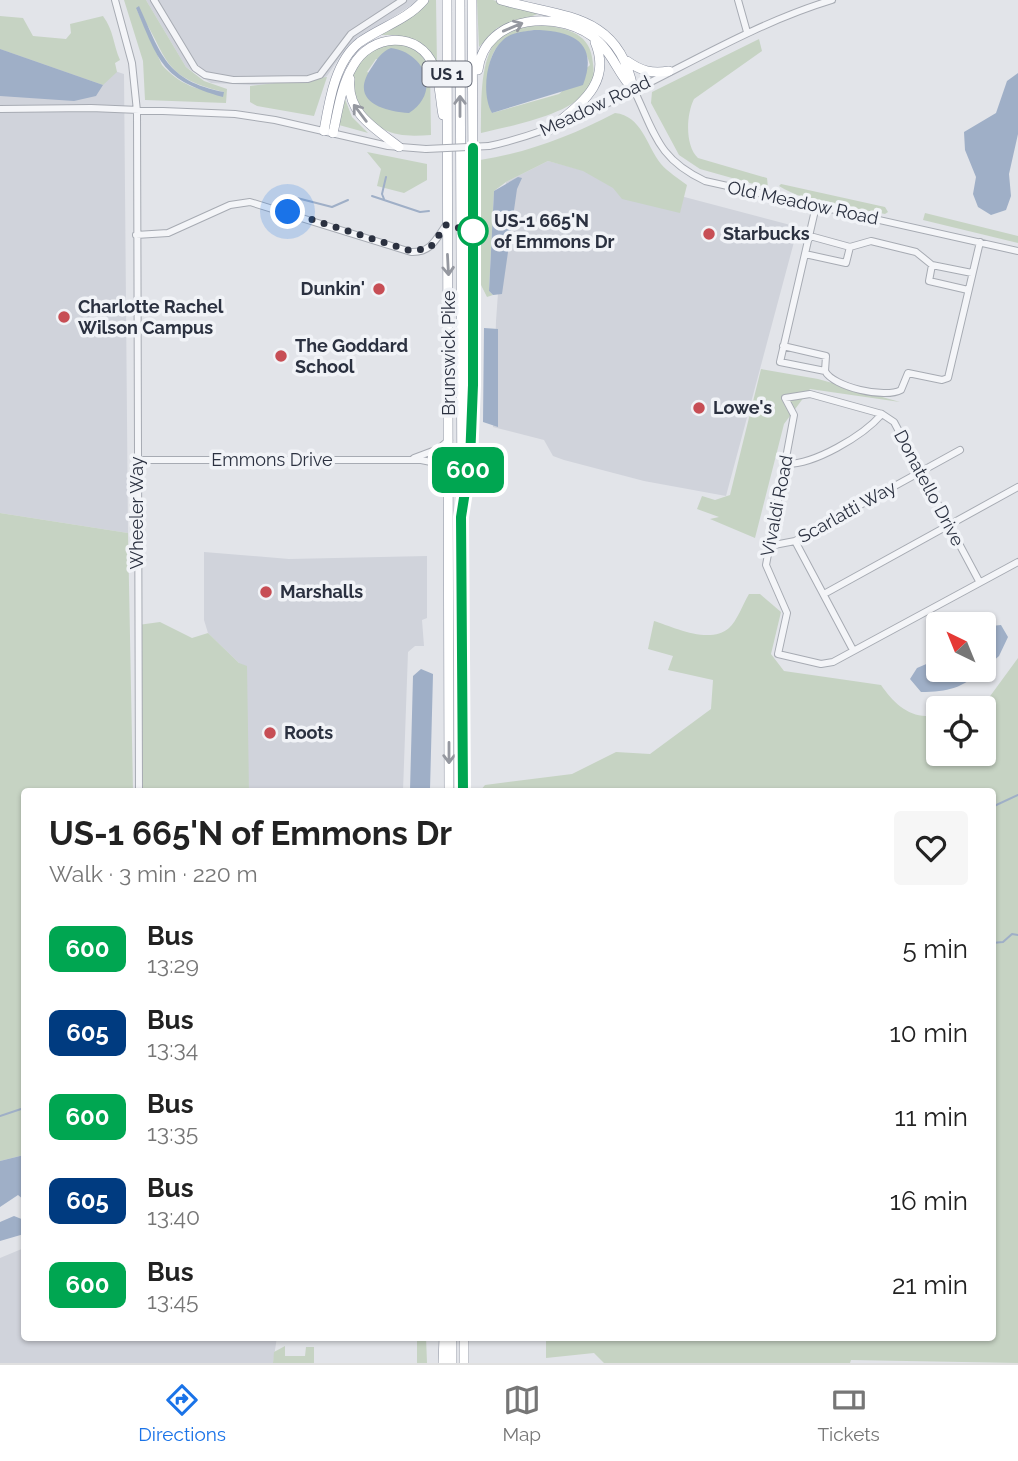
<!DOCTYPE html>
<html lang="en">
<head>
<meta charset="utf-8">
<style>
  :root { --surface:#fff; --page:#f6f6f6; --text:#222; --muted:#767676; --line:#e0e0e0; --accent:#1a73e8 }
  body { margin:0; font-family:Raleway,sans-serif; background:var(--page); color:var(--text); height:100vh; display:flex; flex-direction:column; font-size:26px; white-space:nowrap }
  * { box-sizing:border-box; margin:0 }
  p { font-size:23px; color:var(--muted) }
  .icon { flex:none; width:38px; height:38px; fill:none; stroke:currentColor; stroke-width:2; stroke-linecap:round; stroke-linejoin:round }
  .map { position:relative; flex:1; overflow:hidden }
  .sheet { position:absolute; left:21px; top:788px; width:975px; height:553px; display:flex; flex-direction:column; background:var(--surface); border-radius:7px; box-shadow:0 2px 5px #0004 }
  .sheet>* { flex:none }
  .badge { padding:0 14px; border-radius:10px; font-size:24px; line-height:46px }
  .needle { width:46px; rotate:317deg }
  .fabs { position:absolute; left:926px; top:612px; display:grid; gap:14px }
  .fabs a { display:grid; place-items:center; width:70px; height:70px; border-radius:7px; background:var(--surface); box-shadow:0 2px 5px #0004; font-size:35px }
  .you { position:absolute; width:35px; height:35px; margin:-18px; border:5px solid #fff; border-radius:50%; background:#1a73e8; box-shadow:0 0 0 10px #1a73e833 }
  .map>.badge { position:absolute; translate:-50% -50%; box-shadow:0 0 0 4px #fff }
  .round { display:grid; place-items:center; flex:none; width:74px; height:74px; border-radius:7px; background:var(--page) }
  .overview { display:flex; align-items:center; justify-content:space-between; height:119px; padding:0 28px }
  h1 { font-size:33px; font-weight:700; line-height:52px }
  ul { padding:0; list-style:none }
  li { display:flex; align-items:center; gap:21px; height:84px; padding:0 28px }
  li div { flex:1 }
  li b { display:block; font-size:26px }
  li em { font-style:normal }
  li .badge { min-width:77px; font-weight:700; text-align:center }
  .dock { display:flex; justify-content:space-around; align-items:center; height:98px; border-top:2px solid var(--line); background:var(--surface); font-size:19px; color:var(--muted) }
  .dock a { display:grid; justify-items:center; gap:4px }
  .dock .active { color:var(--accent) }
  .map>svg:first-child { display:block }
  .built { fill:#d0d3db }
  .green { fill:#c6d3c3; fill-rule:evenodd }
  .water { fill:#9fafc7 }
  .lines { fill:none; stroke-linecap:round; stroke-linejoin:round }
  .stream { stroke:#9fafc7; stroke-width:2 }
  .minor-casing { stroke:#a7abb3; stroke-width:8 }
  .highway-casing { stroke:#8a909f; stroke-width:10 }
  .minor { stroke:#f4f5f8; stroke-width:6 }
  .highway { stroke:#fff; stroke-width:9 }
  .minor-bridge-casing { stroke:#a7abb3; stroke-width:8; stroke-linecap:butt }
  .minor-bridge { stroke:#f4f5f8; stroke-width:6 }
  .oneway { stroke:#9598a0 }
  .line-casing { stroke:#fff; stroke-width:16 }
  .line { stroke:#00a651; stroke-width:10 }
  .walk { stroke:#2b3140; stroke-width:7; stroke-dasharray:0 12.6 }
  .stop-dot { fill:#fff; stroke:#00a651; stroke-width:3.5 }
  .poi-dot { fill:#c74e55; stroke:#f1f3f7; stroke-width:2.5 }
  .labels { text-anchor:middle; stroke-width:7; stroke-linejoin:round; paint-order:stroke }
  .shield { fill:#f1f3f7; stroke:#666b77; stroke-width:2 }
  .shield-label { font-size:16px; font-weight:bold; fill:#2b3140 }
  .street-label { font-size:18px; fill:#2b3140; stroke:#f1f3f7 }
  .stop-label { font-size:18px; font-weight:bold; fill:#2b3140; stroke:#f1f3f7; text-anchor:start }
  .poi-label { font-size:18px; font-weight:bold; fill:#2b3140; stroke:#f1f3f7; text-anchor:start }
</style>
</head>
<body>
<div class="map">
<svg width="1018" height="1363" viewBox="0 0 1018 1363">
  <rect width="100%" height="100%" fill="#e2e4e9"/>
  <path class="built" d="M146 0H419L357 41 342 54 327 76 315 84 251 85 211 83 186 67Z
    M0 34 124 74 128 533 0 513Z
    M548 161 798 227 726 496 644 481 564 460 553 456 544 440 493 427 496 321 506 182Z
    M204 552 289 559 427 556V618L422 620 424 646H415L408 652 403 791H249L239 663 208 633 204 620Z
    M24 1248V1337H277L273 1363H0V1258Z"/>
  <path class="green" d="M124 0H146L186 67 204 81 227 89 226 103 145 100 143 61ZM136 8C170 54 156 76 224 92 199 92 179 84 162 65Z
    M427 0H436L437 65C417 40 411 34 379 35Z
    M477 0H493L538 14 497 28 479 47Z
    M0 16 23 18 33 36 66 39 71 33 70 24 103 16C114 31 113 44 120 60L115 63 117 72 103 85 0 49Z
    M543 25C564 28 588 32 592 57 594 69 596 83 586 93 564 116 511 126 481 133 482 105 477 43 510 31 520 27 532 26 543 25ZM534 30C564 35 581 31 590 65L559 94 492 113C486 70 482 38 534 30Z
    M759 39 762 51 694 99C686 115 685 146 698 158L767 178 768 188 700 169 679 155 651 103 652 92Z
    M400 42 419 51 430 69 431 135C414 136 398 137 383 129 335 103 344 47 400 42ZM376 59 424 69 423 97 367 72Z
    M327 77 314 116 257 106 250 102V86Z
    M345 99 352 117 368 133 339 125Z
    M615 113C642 116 646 145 661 164 668 172 678 178 687 185L680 213 622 199 613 188 583 171 548 161 506 182 494 191 489 291 493 295 487 297 481 285 480 160C530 152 571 136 615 113Z
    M367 152 427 164V180L404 193 377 186 381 169Z
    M781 184 885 207 888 212 885 214C851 207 808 204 779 186Z
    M925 213 1018 236V243L923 220Z
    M761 369 818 379 900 402 810 389 784 424 755 538 710 519 719 517 697 509 702 496 715 500 730 495Z
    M0 513 128 533 133 791H24V1155L0 1161Z
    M749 594H760L781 612 771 654 784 671 881 685C894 704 913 722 938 714V754H984V709H955L988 699 1018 658V1363L851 1360 850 1363H604L594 1353 546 1358V1341L555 1337H992V791H480L485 785 572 774 616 752 650 754 711 709 713 680 668 670 673 656 648 649 654 621C673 627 710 645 729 628 737 621 743 604 749 594Z
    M160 622 192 638 208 633 239 663 247 666 249 791H139L138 625Z
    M417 1337H426L427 1363H417Z
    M285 1346V1356H305L306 1347H314V1363H273L274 1352Z"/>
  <path class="water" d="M139 6C161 54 166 81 224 92L223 97C162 80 159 62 136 8Z
    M534 30C573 30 599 43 583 85L492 113C481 94 486 55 503 40 511 32 523 32 534 30Z
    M391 48C426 53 441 93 409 113 382 111 348 101 372 67 378 58 381 52 391 48Z
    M0 49 103 85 96 96 74 101 0 96Z
    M1018 73V134L1009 174 1011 196 1006 210 991 215 978 207 973 194 976 177 965 150 964 132 996 113 1007 81Z
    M518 177 522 178 517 189 502 294 493 295 489 291 494 191Z
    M484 328 498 329V427L483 422Z
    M1001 625 1008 637 999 656 984 669V636L991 626Z
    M938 659V670H982C963 688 948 692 921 692L910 679 917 668Z
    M421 669 433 674 430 790 410 791 413 676Z
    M24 1155V1200L18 1195 0 1207V1161Z
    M14 1216 24 1220V1234L0 1241V1222Z"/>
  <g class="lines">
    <path class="stream" d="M372 196 420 212 429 211
      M297 198 332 207 348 200
      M384 199 382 194 386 177
      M992 807 1018 795
      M992 943 1003 942 1012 934 1018 935
      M0 1116 24 1108"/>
    <defs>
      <path id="minor" d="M115 0 132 63 137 111 139 791
        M154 0 195 68 205 75 233 80 308 79 320 75 351 34 403 0
        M738 0 747 32
        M634 90C655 134 658 159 705 181L1018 251
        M0 109 91 108 235 114 275 120 388 146 426 149
        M489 146C612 119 713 36 832 0
        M816 206 780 362 825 371
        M136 235 168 233 230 205 250 202 411 252C431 253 436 239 446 225
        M810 236 850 247 871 241 916 252 932 265 972 273
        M805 254 846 263 850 247
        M932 265 929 281 968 290
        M783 346 826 356 825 371C833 387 885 399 901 390L908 373 942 380 948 378 980 242
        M414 458 438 449 449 440
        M136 460H421L436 463 449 472
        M785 464C814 465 863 436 882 414
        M795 541 853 650
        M769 546 795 541 960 450
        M979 581 894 422 882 414 810 394 785 398 794 415 766 565 787 613 778 654 821 664 833 662 1018 562
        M824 594 1018 487"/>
      <path id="highway" d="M447 0 449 791
        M460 0 463 791
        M501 0C562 18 618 12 633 88
        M627 61C641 71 652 74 669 71
        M478 70C485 13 563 8 599 42 614 56 619 76 634 90
        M350 79C346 113 376 129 399 147
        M549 130C578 105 613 85 595 42
        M324 131C329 102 335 61 360 42 381 27 407 20 424 0
        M333 133C338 111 341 86 353 66 370 34 419 29 434 67 440 81 440 99 443 115
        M467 481 474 343 472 0
        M452 1337V1363
        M464 1337V1363
        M443 1363 444 1337"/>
    </defs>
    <use href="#minor" class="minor-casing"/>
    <use href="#highway" class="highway-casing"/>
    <use href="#minor" class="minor"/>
    <use href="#highway" class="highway"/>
    <defs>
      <path id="minor-bridge" d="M426 149 489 146"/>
    </defs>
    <use href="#minor-bridge" class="minor-bridge-casing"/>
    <use href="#minor-bridge" class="minor-bridge"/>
  </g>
  <defs><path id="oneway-shaft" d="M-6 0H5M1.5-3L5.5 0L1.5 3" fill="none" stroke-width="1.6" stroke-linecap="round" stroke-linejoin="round" transform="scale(1.75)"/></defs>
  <g class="oneway">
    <use href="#oneway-shaft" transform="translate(513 27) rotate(-23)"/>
    <use href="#oneway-shaft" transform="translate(460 106) rotate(-90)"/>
    <use href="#oneway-shaft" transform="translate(360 113) rotate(-127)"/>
    <use href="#oneway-shaft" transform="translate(448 265) rotate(87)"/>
    <use href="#oneway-shaft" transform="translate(449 753) rotate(90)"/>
  </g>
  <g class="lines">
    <defs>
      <path id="line" d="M463 791 461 517 470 460 473 385V148"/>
    </defs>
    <use href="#line" class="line-casing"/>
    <use href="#line" class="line"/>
    <path class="walk" d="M288 212 411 251 430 248 446 225 473 231"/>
  </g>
  <circle class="stop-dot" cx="473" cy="231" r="14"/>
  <g class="poi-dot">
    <circle cx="709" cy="234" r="7"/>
    <circle cx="379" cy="289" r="7"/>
    <circle cx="64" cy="317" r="7"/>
    <circle cx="281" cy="356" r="7"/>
    <circle cx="699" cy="408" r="7"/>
    <circle cx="266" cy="592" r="7"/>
    <circle cx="270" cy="733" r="7"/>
  </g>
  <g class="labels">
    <rect class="shield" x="422.5" y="61.5" width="49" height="25" rx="5"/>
    <g class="shield-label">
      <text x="447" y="80">US 1</text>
    </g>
    <g class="street-label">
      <text transform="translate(595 106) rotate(-25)" y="6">Meadow Road</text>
      <text transform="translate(803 203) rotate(12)" y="6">Old Meadow Road</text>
      <text transform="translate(449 353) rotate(-90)" y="6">Brunswick Pike</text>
      <text x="272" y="466">Emmons Drive</text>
      <text transform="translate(929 488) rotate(62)" y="6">Donatello Drive</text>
      <text transform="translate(777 506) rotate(-79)" y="6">Vivaldi Road</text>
      <text transform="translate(847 512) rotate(-29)" y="6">Scarlatti Way</text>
      <text transform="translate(137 513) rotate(-90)" y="6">Wheeler Way</text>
    </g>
    <g class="stop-label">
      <text x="494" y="227">US-1 665'N<tspan x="494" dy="21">of Emmons Dr</tspan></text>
    </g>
    <g class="poi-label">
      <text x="723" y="240">Starbucks</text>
      <text x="365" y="295" text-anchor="end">Dunkin'</text>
      <text x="78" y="313">Charlotte Rachel<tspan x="78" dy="21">Wilson Campus</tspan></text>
      <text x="295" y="352">The Goddard<tspan x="295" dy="21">School</tspan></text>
      <text x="713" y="414">Lowe's</text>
      <text x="280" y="598">Marshalls</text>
      <text x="284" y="739">Roots</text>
    </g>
  </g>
</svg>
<div class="fabs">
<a><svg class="needle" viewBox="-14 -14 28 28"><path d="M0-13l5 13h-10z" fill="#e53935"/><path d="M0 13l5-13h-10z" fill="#767676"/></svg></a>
<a><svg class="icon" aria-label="locate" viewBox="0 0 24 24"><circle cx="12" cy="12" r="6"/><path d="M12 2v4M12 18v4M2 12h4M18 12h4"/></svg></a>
</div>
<div class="you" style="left:288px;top:212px"></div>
<b class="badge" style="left:468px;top:470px;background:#00a651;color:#fff">600</b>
<section class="sheet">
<div class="overview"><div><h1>US-1 665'N of Emmons Dr</h1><p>Walk · 3 min · 220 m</p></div><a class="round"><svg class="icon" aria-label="heart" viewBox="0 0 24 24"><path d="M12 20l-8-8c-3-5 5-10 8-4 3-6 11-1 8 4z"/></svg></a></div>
<ul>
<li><span class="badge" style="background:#00a651;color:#fff">600</span><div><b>Bus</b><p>13:29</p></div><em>5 min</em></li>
<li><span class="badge" style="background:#003b80;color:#fff">605</span><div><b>Bus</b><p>13:34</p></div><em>10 min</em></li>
<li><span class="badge" style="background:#00a651;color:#fff">600</span><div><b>Bus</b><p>13:35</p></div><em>11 min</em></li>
<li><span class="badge" style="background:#003b80;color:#fff">605</span><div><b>Bus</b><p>13:40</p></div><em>16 min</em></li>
<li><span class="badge" style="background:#00a651;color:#fff">600</span><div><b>Bus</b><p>13:45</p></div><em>21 min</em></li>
</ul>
</section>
</div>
<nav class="dock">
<a class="active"><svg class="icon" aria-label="directions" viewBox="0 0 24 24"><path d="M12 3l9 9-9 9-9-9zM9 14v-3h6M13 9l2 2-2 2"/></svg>Directions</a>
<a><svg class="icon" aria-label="map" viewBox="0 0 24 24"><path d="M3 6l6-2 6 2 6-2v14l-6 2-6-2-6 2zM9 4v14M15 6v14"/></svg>Map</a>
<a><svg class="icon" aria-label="tickets" viewBox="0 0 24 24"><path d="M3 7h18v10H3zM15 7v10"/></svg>Tickets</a>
</nav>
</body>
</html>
